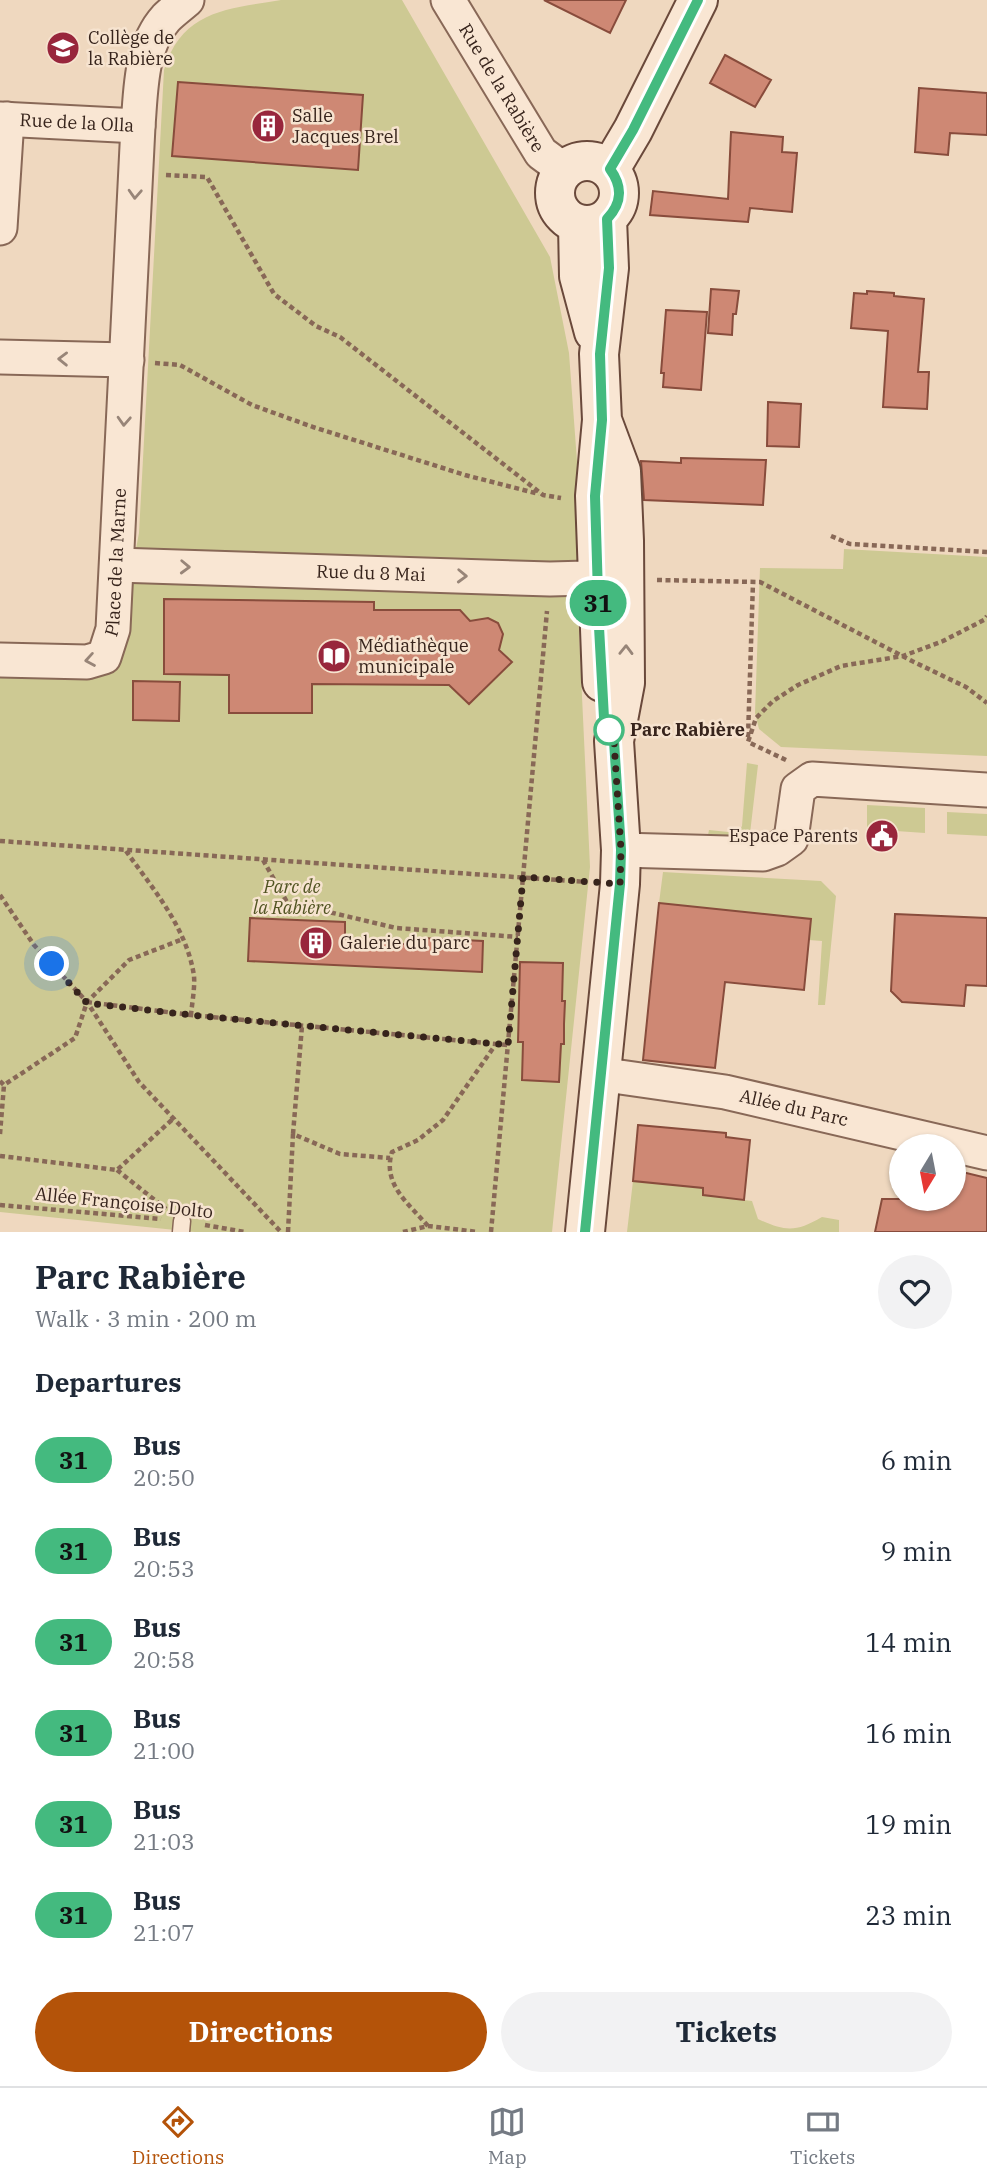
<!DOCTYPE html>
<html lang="en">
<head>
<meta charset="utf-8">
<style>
  :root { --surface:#fff; --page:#f2f2f3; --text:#1f2937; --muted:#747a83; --line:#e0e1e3; --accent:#b45309 }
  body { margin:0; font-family:"IBM Plex Serif",serif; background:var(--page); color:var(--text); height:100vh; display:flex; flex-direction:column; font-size:26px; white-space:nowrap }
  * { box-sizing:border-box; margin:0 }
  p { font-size:23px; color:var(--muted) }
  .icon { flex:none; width:38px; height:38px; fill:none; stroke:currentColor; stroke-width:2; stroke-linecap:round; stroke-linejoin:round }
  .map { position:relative; height:1232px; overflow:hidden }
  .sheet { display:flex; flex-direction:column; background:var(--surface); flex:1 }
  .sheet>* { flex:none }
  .badge { padding:0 14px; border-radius:23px; font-size:24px; line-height:46px }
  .needle { width:46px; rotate:190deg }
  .tools { position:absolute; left:889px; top:1134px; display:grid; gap:14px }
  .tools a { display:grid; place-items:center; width:77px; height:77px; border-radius:50%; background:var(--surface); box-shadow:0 2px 5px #0004; font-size:35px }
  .you { position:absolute; width:35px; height:35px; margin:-18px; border:5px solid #fff; border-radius:50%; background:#1a73e8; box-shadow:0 0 0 10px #1a73e833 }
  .map>.badge { position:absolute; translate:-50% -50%; box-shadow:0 0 0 4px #fff }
  h2 { padding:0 35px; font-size:26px; line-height:63px }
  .round { display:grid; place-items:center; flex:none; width:74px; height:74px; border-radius:37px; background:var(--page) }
  .headline { display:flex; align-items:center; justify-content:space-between; height:119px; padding:0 35px }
  h1 { font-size:33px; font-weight:800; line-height:52px }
  .cta { display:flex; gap:14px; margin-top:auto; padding:14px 35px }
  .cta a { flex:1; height:80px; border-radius:42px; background:var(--accent); color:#fff; font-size:28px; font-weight:800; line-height:80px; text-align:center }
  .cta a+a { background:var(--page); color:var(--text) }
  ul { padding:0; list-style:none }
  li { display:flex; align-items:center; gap:21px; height:91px; padding:0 35px }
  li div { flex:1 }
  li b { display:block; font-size:26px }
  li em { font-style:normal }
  li .badge { min-width:77px; font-weight:700; text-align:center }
  .dock { display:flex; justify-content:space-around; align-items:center; height:98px; border-top:2px solid var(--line); background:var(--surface); font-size:19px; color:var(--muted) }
  .dock a { display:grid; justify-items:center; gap:4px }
  .dock .active { color:var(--accent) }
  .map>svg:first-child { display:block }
  .green { fill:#cdc993 }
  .building { fill:#ce8874; stroke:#884c3c; stroke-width:2 }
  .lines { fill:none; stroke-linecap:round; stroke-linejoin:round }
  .lane-casing { stroke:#886857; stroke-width:19 }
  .street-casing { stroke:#886857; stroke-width:37 }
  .secondary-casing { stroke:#6a493b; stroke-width:42 }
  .path { stroke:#886857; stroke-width:4.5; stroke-dasharray:5 3.5; stroke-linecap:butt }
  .lane { stroke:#f9e6d3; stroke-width:16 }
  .street { stroke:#f9e6d3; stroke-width:33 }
  .secondary { stroke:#f9e6d3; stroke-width:38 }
  .oneway { stroke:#988578 }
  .line-casing { stroke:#fff; stroke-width:16 }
  .line { stroke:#44ba7f; stroke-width:10 }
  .walk { stroke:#37241c; stroke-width:7; stroke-dasharray:0 12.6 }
  .stop-dot { fill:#fff; stroke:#44ba7f; stroke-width:3.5 }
  .labels { text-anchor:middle; stroke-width:5; stroke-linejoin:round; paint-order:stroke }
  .poi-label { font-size:18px; fill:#37241c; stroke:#f6e3cf; text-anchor:start }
  .street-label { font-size:18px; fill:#37241c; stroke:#f6e3cf }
  .stop-label { font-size:18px; font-weight:bold; fill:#37241c; stroke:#f6e3cf; text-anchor:start }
  .park-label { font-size:18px; font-style:italic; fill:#515422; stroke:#f6e3cf }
</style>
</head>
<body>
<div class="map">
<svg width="987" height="1232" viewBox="0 0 987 1232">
  <rect width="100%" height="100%" fill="#efd8bf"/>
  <path class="green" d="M281 0H402L550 257 569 353 580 502 578 611 590 867 552 1232H195L0 1212V671L82 674 126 601 139 533 164 70C182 10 228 9 281 0Z
    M844 549 987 557V756L781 747 759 729 755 713 760 568 843 569Z
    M747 763 758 765 749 842 707 840 709 830 738 833 742 826Z
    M867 805 925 808V833L867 829Z
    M947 812 987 814V836L947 834Z
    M663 872 821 881 836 896 825 1005H818L822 941 809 940 811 919 659 903Z
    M633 1181 691 1187 704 1183 703 1195 752 1201 758 1219C786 1232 796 1232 822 1217L839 1220V1232H627Z"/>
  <path class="building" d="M544 0H626L610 33Z
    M725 55 771 80 755 107 710 83Z
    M178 82 363 95 358 170 172 156Z
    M919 88 987 93V135L950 133 948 155 915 152Z
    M731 132 783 137 782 152 797 153 792 212 750 208 748 222 650 215 653 191 728 199Z
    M711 289 739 291 736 314H733L732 335 708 333Z
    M867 291 894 293V296L924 299 918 372H929L927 409 883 407 888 331 851 328 854 293 867 294Z
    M666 310 707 312 701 390 663 387 664 373H661Z
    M768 402 801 404 799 447 767 446Z
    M681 458 766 460 763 505 644 500 641 461 681 463Z
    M164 599 374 602V610H460L470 621 488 618 498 623 503 634 499 650 512 662 469 704 449 685 312 684V713H229V675L164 674Z
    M133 681 180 682 179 721 133 720Z
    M659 903 811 919 804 990 725 982 715 1068 643 1060Z
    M895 914 987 918V986L966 985 964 1006 902 1002 891 991Z
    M250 918 345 922V941L423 945V938L483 941 482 972 248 961Z
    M520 962 563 963 562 1001H565L564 1024V1044H561L559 1082 522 1080 523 1042H518Z
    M638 1125 726 1133V1137L750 1140 744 1200 703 1195V1188L633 1181Z
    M954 1170 987 1178V1232H875L882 1199H954Z"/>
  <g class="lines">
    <defs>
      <path id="lane" d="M181 1232 182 1221"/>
      <g id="street">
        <path id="s1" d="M448 0 541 153 564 170"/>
        <path id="s2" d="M0 119 138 126C141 90 140 47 166 18 172 12 180 6 187 0"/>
        <path d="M0 228 7 119"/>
        <path d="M0 357 127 360"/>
        <path id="s3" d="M117 565 550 579 624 577"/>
        <path id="s4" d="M0 660 87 662 104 657 113 629 138 126"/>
        <path d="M621 850 763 854 777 849 791 839 798 789 812 779 987 790"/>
        <path id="s5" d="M599 1074 725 1092 987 1153"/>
      </g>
      <path id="secondary" d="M555 193a32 32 0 1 1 64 0a32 32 0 1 1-64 0Z
        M610 169 633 130 698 0
        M578 224 579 276 594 332
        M602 682 595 496 602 420 599 354 609 268 607 219
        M585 1232 620 884 621 850 614 741 625 683 624 541 621 471 602 420"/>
    </defs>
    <use href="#lane" class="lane-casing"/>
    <use href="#street" class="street-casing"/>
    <use href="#secondary" class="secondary-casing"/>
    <path class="path" d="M166 175 207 177 274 294 316 326 340 337 543 495 561 498
      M155 363 180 365 252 405 313 427 465 475 539 494
      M831 536 850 544 987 552
      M657 580 760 582 912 661 966 687 987 703
      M748 737 753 582
      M786 760 748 742 756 718 773 701 798 685 841 666 903 656 943 641 984 620 987 616
      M0 841 587 882
      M126 851C153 889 187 928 194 976 195 988 192 1003 191 1015
      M263 860 287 902 396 928 518 937
      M0 895 34 945 87 1002 139 1082 281 1232
      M87 1002 191 1015 496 1044
      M0 1081 4 1085 75 1038 87 1002 129 960 183 939
      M0 1134 4 1085
      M293 1134 302 1026
      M0 1156 117 1170 175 1117
      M117 1170 166 1209
      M0 1205 161 1219
      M205 1225 245 1232
      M428 1226C408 1203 382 1184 392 1152L418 1140 443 1120 496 1044 508 1045
      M288 1232 293 1134 340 1154 390 1158
      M403 1232 428 1226 478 1232
      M491 1232 547 611"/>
    <use href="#lane" class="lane"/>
    <use href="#street" class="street"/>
    <use href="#secondary" class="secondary"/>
  </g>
  <defs><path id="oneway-chevron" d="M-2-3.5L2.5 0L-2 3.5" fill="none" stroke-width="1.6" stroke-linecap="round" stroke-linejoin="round" transform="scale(1.75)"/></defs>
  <g class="oneway">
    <use href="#oneway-chevron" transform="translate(135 194) rotate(93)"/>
    <use href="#oneway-chevron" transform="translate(63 359) rotate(-179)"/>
    <use href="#oneway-chevron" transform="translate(124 421) rotate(93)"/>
    <use href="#oneway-chevron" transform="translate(185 567) rotate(2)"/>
    <use href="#oneway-chevron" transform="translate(462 576) rotate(2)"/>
    <use href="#oneway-chevron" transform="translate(626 650) rotate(-89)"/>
    <use href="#oneway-chevron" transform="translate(90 660) rotate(170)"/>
  </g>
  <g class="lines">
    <defs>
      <path id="line" d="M585 1232 620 884 621 850 614 741 604 718 599 627 595 496 602 420 600 354 609 268 607 219C622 203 623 187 610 169L633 130 698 0"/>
    </defs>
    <use href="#line" class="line-casing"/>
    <use href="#line" class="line"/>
    <path class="walk" d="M52 964 87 1003 191 1015 508 1045 523 877 620 884 621 850 614 741 609 730"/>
  </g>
  <defs>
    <symbol id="school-disc" viewBox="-11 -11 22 22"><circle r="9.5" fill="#98263c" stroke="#f6e3cf"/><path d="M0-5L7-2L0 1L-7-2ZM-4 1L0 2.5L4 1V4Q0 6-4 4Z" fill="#fff"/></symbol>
    <symbol id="building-disc" viewBox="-11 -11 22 22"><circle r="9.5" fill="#98263c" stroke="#f6e3cf"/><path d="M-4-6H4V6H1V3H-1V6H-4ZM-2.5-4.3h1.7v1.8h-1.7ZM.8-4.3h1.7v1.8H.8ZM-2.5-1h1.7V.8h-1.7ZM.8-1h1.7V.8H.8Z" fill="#fff"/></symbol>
    <symbol id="library-disc" viewBox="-11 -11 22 22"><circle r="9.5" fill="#98263c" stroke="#f6e3cf"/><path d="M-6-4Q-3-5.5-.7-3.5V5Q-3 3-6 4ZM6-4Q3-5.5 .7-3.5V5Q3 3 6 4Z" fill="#fff"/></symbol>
    <symbol id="civic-disc" viewBox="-11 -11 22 22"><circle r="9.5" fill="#98263c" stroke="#f6e3cf"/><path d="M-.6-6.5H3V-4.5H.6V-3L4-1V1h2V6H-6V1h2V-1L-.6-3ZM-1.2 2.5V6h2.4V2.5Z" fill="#fff"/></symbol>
  </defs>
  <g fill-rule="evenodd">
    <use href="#school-disc" x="44" y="29" width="38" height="38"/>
    <use href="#building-disc" x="249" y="107" width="38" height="38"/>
    <use href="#library-disc" x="315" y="637" width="38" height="38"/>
    <use href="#civic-disc" x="863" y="817" width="38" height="38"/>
    <use href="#building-disc" x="297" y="924" width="38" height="38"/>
  </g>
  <circle class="stop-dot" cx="609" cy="730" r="14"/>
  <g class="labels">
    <g class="poi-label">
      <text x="88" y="44">Collège de<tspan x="88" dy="21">la Rabière</tspan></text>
      <text x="292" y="122">Salle<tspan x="292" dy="21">Jacques Brel</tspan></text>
      <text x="358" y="652">Médiathèque<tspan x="358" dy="21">municipale</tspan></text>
      <text x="858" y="842" text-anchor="end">Espace Parents</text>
      <text x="340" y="949">Galerie du parc</text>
    </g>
    <g class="street-label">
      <text dy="6" stroke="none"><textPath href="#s1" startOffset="103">Rue de la Rabière</textPath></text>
      <text dy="6" stroke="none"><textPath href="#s2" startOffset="77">Rue de la Olla</textPath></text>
      <text dy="6" stroke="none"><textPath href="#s4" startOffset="201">Place de la Marne</textPath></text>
      <text dy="6" stroke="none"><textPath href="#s3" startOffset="254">Rue du 8 Mai</textPath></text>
      <text dy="6" stroke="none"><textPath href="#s5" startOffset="198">Allée du Parc</textPath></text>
      <text transform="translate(124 1203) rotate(6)" y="6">Allée Françoise Dolto</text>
    </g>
    <g class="stop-label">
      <text x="630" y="736">Parc Rabière</text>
    </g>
    <g class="park-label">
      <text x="292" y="893">Parc de<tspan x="292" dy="21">la Rabière</tspan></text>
    </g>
  </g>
</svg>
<div class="tools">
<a><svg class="needle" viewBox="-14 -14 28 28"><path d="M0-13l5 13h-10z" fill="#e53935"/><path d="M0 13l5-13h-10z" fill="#747a83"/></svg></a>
</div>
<div class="you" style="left:52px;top:964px"></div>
<b class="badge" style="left:598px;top:603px;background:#44ba7f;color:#111">31</b>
</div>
<section class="sheet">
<div class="headline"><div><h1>Parc Rabière</h1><p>Walk · 3 min · 200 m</p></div><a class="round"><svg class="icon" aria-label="heart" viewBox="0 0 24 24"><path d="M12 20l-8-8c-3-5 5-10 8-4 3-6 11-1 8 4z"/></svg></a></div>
<h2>Departures</h2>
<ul>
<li><span class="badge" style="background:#44ba7f;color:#111">31</span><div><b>Bus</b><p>20:50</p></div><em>6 min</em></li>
<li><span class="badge" style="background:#44ba7f;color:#111">31</span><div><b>Bus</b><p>20:53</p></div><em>9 min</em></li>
<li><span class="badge" style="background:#44ba7f;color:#111">31</span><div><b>Bus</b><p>20:58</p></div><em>14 min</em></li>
<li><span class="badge" style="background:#44ba7f;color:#111">31</span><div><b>Bus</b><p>21:00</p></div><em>16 min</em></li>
<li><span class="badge" style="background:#44ba7f;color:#111">31</span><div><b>Bus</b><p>21:03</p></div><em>19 min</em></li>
<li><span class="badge" style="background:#44ba7f;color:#111">31</span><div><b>Bus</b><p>21:07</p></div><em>23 min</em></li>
</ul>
<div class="cta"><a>Directions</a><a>Tickets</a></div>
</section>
<nav class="dock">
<a class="active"><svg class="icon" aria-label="directions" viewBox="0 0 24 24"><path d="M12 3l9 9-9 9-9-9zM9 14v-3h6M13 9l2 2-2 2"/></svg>Directions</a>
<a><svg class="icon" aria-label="map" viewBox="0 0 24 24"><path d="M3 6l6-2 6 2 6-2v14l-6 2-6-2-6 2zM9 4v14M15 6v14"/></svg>Map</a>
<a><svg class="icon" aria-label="tickets" viewBox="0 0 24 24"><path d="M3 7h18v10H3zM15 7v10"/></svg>Tickets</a>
</nav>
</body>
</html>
